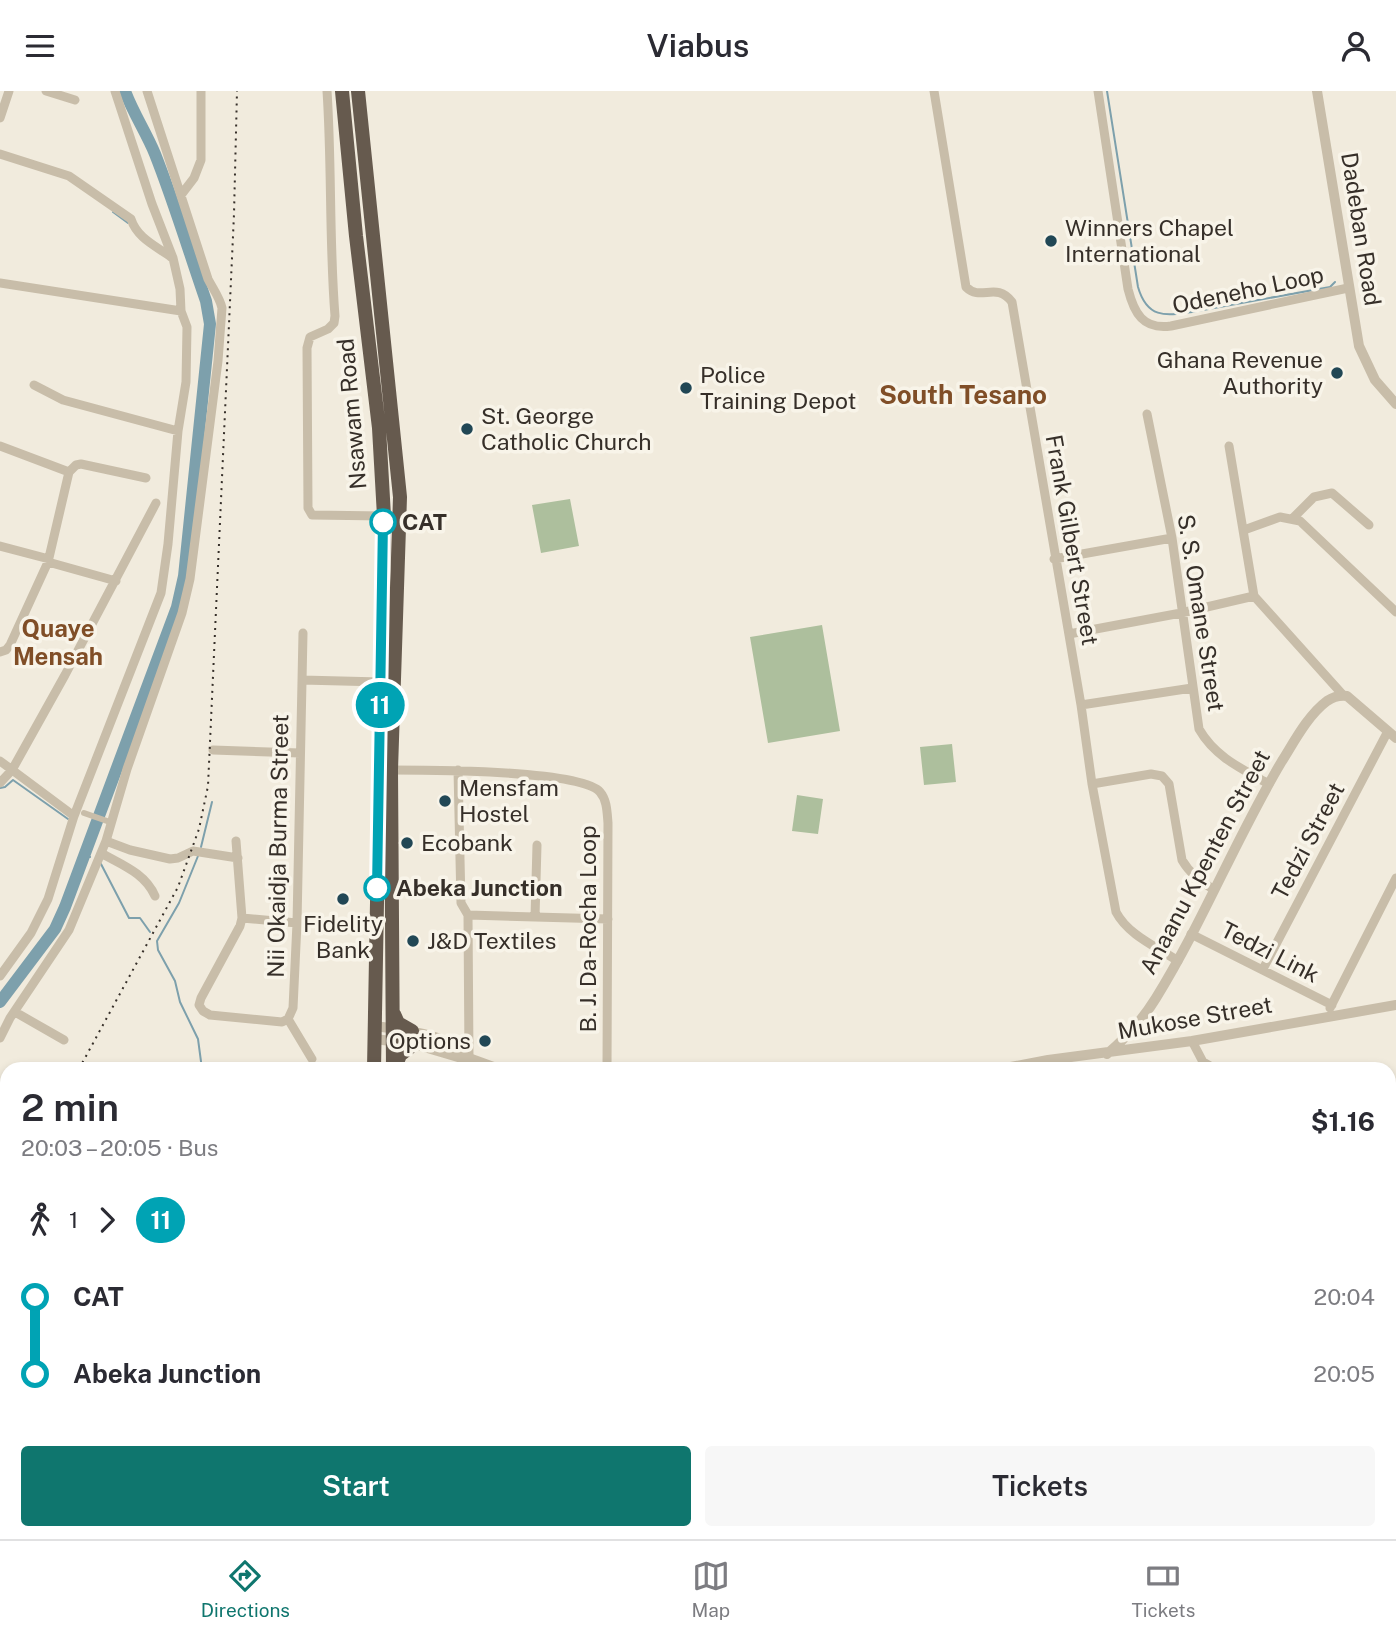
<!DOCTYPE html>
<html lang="en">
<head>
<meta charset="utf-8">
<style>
  :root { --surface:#fff; --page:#f7f7f7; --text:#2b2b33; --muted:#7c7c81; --line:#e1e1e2; --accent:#0f766e }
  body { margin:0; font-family:"Public Sans",sans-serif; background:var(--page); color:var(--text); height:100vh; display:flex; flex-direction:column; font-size:26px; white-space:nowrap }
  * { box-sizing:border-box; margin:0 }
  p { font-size:23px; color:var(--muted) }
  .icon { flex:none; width:38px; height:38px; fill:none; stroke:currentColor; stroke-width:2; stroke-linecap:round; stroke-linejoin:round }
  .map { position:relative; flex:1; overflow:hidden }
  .details { position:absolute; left:0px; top:971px; width:1396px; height:478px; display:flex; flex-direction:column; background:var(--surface); border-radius:21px 21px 0 0; box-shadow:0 4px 10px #0003 }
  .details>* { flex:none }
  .badge { padding:0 14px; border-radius:23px; font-size:24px; line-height:46px }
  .map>.badge { position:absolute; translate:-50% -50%; box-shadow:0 0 0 4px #fff }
  .legs { display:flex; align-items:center; gap:10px; height:77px; padding:0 21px; font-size:23px }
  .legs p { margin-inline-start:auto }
  .summary { display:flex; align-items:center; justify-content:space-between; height:119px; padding:0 21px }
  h1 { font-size:38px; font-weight:600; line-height:52px }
  .cta { display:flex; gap:14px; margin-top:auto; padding:14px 21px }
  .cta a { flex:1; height:80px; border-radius:7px; background:var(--accent); color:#fff; font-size:28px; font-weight:600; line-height:80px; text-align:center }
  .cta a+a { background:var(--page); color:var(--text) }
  ul { padding:0 21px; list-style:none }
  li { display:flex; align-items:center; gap:24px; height:77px; font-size:26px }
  li i { display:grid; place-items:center; width:10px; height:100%; margin:0 9px; background:currentColor }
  li i::after { content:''; width:18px; height:18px; margin:-9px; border:5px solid; border-radius:50%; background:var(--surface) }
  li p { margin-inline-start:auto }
  li:first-child i { background:linear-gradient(#0000 50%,currentColor 0) }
  li:last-child i { background:linear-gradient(currentColor 50%,#0000 0) }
  header { display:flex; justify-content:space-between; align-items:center; height:91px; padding:0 21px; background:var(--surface); font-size:32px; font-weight:600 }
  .tab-bar { display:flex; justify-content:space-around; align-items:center; height:98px; border-top:2px solid var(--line); background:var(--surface); font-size:19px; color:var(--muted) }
  .tab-bar a { display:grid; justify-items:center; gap:4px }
  .tab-bar .current { color:var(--accent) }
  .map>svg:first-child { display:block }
  .green { fill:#adbf9d }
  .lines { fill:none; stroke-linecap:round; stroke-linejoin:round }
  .stream { stroke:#7da0ac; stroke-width:2 }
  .river { stroke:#7da0ac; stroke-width:12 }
  .pedestrian { stroke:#c8bda9; stroke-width:6 }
  .minor { stroke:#c8bda9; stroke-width:9 }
  .tertiary { stroke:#c8bda9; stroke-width:10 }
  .trunk { stroke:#665a4e; stroke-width:14 }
  .rail { stroke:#362f29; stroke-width:2; stroke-dasharray:2 5; stroke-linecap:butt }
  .line-1-casing { stroke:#fff; stroke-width:16 }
  .line-1 { stroke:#00a3b4; stroke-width:10 }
  .poi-dot { fill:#214755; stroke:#f8f4e9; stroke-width:2.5 }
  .stop-1-dot { fill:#fff; stroke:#00a3b4; stroke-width:3.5 }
  .labels { text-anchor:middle; stroke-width:7; stroke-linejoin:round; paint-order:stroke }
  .poi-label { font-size:23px; fill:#362f29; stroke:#f8f4e9; text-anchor:start }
  .street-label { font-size:23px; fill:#362f29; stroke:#f8f4e9 }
  .stop-label { font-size:23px; font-weight:bold; fill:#362f29; stroke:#f8f4e9; text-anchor:start }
  .neighbourhood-label { font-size:24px; font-weight:bold; fill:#804e27; stroke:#f8f4e9 }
  .quarter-label { font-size:26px; font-weight:bold; fill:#804e27; stroke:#f8f4e9 }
</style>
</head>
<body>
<header><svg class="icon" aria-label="menu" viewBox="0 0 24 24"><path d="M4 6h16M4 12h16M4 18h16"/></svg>Viabus<svg class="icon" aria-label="person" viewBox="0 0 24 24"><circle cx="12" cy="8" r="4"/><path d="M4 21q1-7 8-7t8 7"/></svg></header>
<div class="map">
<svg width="1396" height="1448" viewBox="0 0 1396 1448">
  <rect width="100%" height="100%" fill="#f1ebdd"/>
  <path class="green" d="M570 408 579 455 541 462 532 414Z
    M822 534 840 640 768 652 750 546Z
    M952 653 956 691 924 694 920 656Z
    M797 704 823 708 818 743 792 740Z
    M2 1135 7 1138V1187L0 1199Z"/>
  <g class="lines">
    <path class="stream" d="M1107 0 1138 196C1147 227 1164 225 1192 221L1330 196 1335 191
      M113 121 128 132
      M0 697 5 696 13 689 68 728
      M201 756 212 711
      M84 763 90 766
      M198 765 179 812 157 850 158 859 175 890 180 911 198 948 202 978
      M101 773 129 827H140L150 841
      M811 1442 814 1448"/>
    <path class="river" d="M0 911 55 838 65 816 177 516 184 485 210 233 206 210C189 161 174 111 155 63 146 41 133 22 125 0"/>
    <path class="pedestrian" d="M84 722 107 730"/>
    <path class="minor" d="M46 0 75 9
      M327 0C332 75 329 150 335 225L334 232 328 238 310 246 307 257 308 417 312 424 384 425
      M934 0 966 196C981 211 996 190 1012 211L1081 614 1092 693 1116 821C1128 844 1157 856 1178 870
      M1098 0 1128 198C1134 222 1143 239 1171 235L1348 197
      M0 27 9 0
      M0 63 69 85 131 128C137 147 156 155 171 166
      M181 104 194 87 201 69V0
      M0 192 181 220
      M34 294 63 309 178 340
      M1147 323 1172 447 1199 638C1215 666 1242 678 1269 693
      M0 355 69 381 48 471 10 554 6 559 0 561
      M1229 355 1254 505 1343 604
      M69 381 76 374 81 373 146 387
      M1293 427 1314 406 1332 402 1369 434
      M1244 439 1280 426 1300 430 1396 521
      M0 455 49 468
      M1054 468 1172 447
      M48 471 116 490
      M1069 543 1181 522 1254 505
      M302 589 381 591
      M1081 614 1192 597
      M213 659 300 662
      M0 670 74 725
      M391 679C426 679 581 679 600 701 607 709 607 721 608 732L607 978
      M458 679 461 812 468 824 469 968
      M0 692 12 679 65 584 156 412
      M1092 693 1151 683 1162 685 1169 693 1182 769C1190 783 1201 790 1214 799
      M106 750 130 759 170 768 178 767 193 760 238 767
      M236 750 242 827 240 835 201 907 199 914 203 920 210 924 282 931 288 928 293 917 297 832 303 542
      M101 762C122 774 145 782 155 805
      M468 824 608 828
      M535 826 537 754
      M242 827 297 832
      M1191 843 1332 914
      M1263 878 1388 640
      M0 885 31 842 48 808 74 725 161 502 168 453 178 340 186 291 187 236 181 220 180 198 173 167 152 113 115 0
      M1330 917 1396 787
      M15 921 64 949
      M288 928 312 968
      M0 947 10 927 69 839 106 750 127 678 182 522 190 488 218 270 222 217C220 207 213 198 208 188L147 0
      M1192 950 1203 971 1215 978
      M1390 1045 1396 1048
      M1390 1130 1396 1132
      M0 1206 7 1198
      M1390 1211 1396 1213
      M0 1347 7 1349
      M1390 1398 1396 1387
      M0 1439 19 1448
      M678 1442 685 1448
      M845 1442V1448
      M83 1448 84 1442
      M175 1448 177 1442
      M635 1448 639 1442
      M978 1448 979 1442
      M1081 1448 1083 1442
      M1261 1448 1263 1442
      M1367 1448 1369 1442"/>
    <path class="tertiary" d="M1317 0 1359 255 1375 289 1396 313
      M375 935C401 939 452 943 466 966
      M375 948 414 953 458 966H466L499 978
      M1107 963C1126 947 1143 928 1156 907 1203 831 1236 747 1282 670 1294 651 1308 624 1327 610 1333 606 1340 604 1347 605L1396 647
      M1000 978 1048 969 1192 950 1396 914
      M1390 1297 1396 1300"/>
    <path class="trunk" d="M342 0 356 145 379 337 384 425 374 978
      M358 0 400 406 391 679 393 978
      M394 923 398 932 412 940
      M395 977 400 964 414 953
      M300 1442 304 1444 306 1448
      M318 1448 321 1442"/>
    <path class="rail" d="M79 978 178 796 199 738 208 695 234 123 237 0
      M0 1122 7 1110"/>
  </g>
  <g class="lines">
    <defs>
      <path id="line-1" d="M377 797 383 431"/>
    </defs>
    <use href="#line-1" class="line-1-casing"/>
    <use href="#line-1" class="line-1"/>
  </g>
  <g class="poi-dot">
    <circle cx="1051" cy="150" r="7"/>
    <circle cx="1337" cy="282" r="7"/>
    <circle cx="686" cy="297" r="7"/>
    <circle cx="467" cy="338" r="7"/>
    <circle cx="445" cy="710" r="7"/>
    <circle cx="407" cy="752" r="7"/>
    <circle cx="343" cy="808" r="7"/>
    <circle cx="413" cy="850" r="7"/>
    <circle cx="485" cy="950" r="7"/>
  </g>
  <g class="stop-1-dot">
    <circle cx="383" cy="431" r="12"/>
    <circle cx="377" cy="797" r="12"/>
  </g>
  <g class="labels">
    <g class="poi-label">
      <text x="1065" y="145">Winners Chapel<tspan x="1065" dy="26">International</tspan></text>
      <text x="1323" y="277" text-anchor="end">Ghana Revenue<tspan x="1323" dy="26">Authority</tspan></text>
      <text x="700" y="292">Police<tspan x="700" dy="26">Training Depot</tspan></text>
      <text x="481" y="333">St. George<tspan x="481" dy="26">Catholic Church</tspan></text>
      <text x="459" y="705">Mensfam<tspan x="459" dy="26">Hostel</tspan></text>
      <text x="421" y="760">Ecobank</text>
      <text x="343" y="841" text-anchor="middle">Fidelity<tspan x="343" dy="26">Bank</tspan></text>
      <text x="427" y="858">J&amp;D Textiles</text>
      <text x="471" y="958" text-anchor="end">Options</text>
    </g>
    <g class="street-label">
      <text transform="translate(1361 138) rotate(81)" y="8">Dadeban Road</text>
      <text transform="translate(1248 199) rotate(-12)" y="8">Odeneho Loop</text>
      <text transform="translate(352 323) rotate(-95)" y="8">Nsawam Road</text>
      <text transform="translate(1072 449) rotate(80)" y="8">Frank Gilbert Street</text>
      <text transform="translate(1201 522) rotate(81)" y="8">S. S. Omane Street</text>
      <text transform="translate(1308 750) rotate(-62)" y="8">Tedzi Street</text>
      <text transform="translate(278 755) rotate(-89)" y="8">Nii Okaidja Burma Street</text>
      <text transform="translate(1205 771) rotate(-62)" y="8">Anaanu Kpenten Street</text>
      <text transform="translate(588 838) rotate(-90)" y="8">B. J. Da-Rocha Loop</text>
      <text transform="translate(1270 861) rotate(27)" y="8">Tedzi Link</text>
      <text transform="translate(1195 927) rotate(-10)" y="8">Mukose Street</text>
    </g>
    <g class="stop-label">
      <text x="402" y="439">CAT</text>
      <text x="396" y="805">Abeka Junction</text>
    </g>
    <g class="neighbourhood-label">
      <text x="58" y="546">Quaye<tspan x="58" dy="28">Mensah</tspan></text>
    </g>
    <g class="quarter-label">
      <text x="963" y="313">South Tesano</text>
    </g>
  </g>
</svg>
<b class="badge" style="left:380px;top:614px;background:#00a3b4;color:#fff">11</b>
<section class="details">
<div class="summary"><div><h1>2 min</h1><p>20:03 – 20:05 · Bus</p></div><b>$1.16</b></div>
<div class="legs"><svg class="icon" aria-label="walk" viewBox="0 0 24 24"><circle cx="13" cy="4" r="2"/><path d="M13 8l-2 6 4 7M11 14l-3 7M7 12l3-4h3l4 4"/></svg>1<svg class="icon" aria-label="forward" viewBox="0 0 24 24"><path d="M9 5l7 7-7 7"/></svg><b class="badge" style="background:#00a3b4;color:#fff">11</b></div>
<ul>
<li><i style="color:#00a3b4"></i><b>CAT</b><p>20:04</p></li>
<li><i style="color:#00a3b4"></i><b>Abeka Junction</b><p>20:05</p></li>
</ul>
<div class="cta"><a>Start</a><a>Tickets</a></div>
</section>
</div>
<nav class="tab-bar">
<a class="current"><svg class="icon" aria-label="directions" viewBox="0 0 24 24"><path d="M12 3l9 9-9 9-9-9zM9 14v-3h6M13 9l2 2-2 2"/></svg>Directions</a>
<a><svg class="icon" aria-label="map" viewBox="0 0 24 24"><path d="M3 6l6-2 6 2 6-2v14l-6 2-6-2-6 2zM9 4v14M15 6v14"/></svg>Map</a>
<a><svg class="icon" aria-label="tickets" viewBox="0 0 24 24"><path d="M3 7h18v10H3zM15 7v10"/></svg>Tickets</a>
</nav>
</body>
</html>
